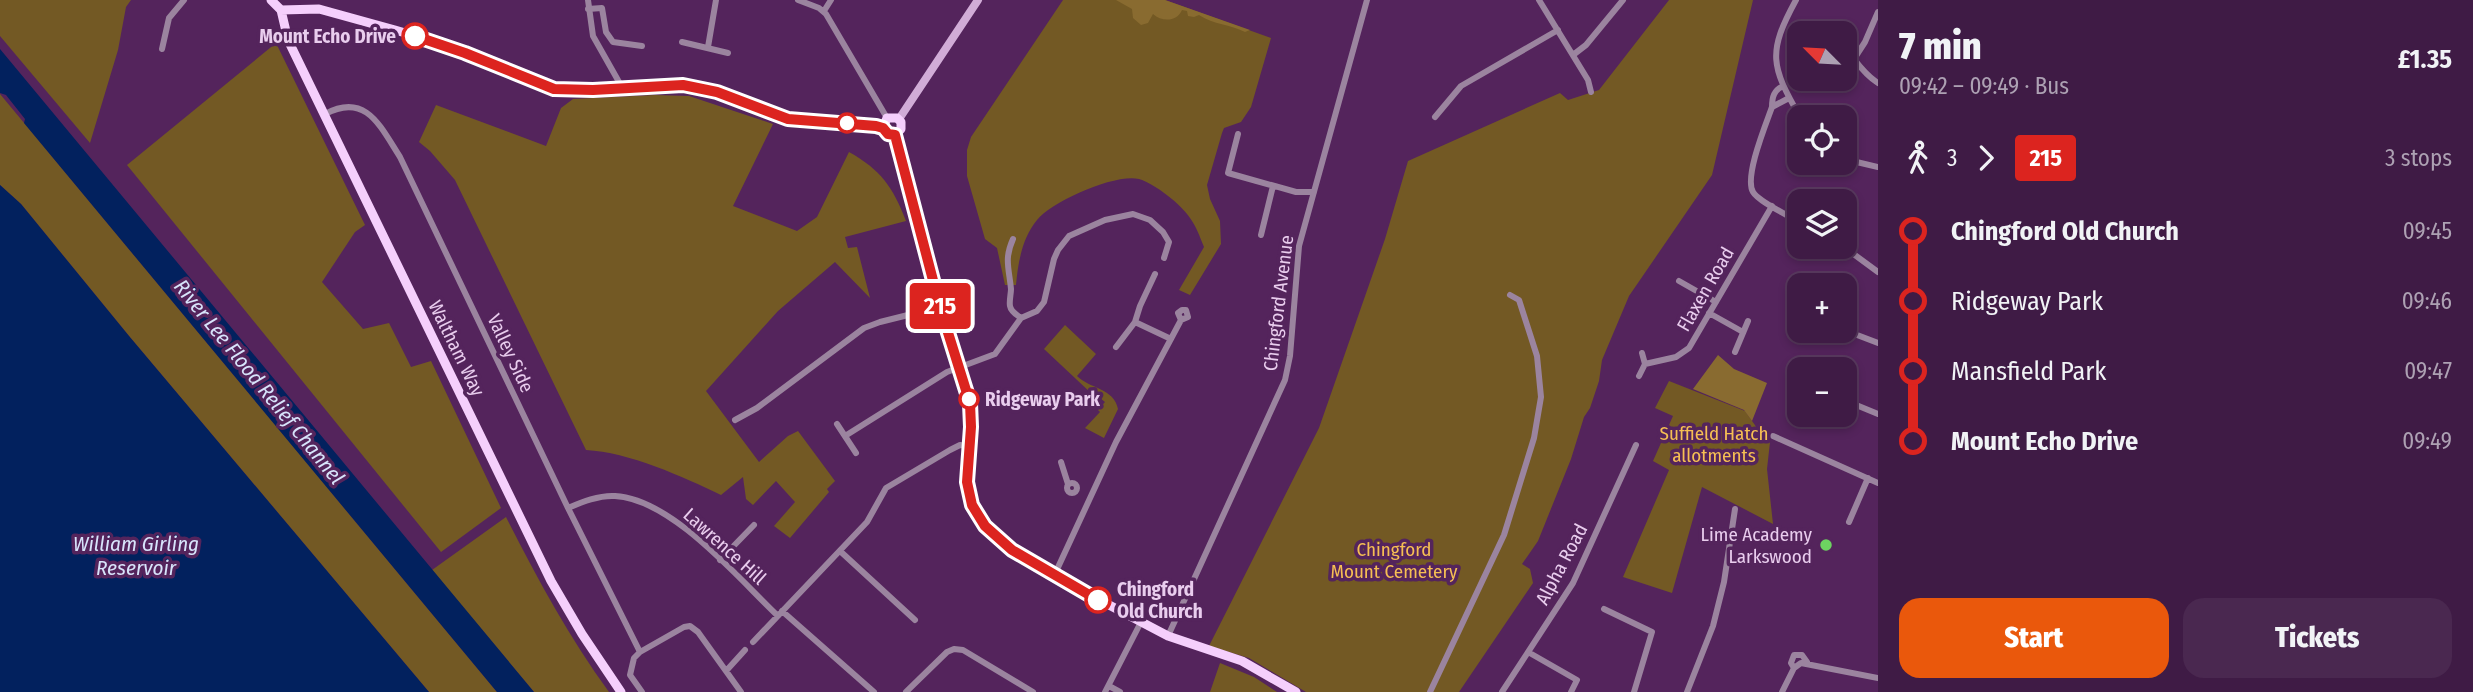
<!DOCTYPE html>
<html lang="en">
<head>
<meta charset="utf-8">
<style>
  :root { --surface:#3f1b45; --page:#4a2850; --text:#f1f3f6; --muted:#ada1b3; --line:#58395e; --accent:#ea580c }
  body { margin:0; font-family:"Fira Sans Condensed",sans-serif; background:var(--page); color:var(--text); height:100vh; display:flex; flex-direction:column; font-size:26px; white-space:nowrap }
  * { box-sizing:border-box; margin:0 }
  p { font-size:23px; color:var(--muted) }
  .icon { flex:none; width:38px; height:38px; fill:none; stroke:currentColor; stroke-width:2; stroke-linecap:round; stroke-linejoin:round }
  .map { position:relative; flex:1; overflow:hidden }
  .sheet { display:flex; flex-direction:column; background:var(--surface); width:595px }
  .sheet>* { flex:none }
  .badge { padding:0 14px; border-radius:5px; font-size:24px; line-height:46px }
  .needle { width:46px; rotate:294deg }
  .tools { position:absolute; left:1787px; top:21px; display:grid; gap:14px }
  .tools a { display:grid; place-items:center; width:70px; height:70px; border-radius:14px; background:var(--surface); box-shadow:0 4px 10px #0003,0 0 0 2px var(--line); font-size:35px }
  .map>.badge { position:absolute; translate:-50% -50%; box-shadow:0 0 0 4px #fff }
  .legs { display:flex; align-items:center; gap:10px; height:77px; padding:0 21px; font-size:23px }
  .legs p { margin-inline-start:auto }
  .headline { display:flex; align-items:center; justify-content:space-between; height:119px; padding:0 21px }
  h1 { font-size:38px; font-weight:800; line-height:52px }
  .action { display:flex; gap:14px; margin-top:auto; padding:14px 21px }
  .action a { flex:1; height:80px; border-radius:21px; background:var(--accent); color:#fff; font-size:28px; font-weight:800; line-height:80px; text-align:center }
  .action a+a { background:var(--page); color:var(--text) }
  ul { padding:0 21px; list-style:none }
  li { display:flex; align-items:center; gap:24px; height:70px; font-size:26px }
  li i { display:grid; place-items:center; width:10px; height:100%; margin:0 9px; background:currentColor }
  li i::after { content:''; width:18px; height:18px; margin:-9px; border:5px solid; border-radius:50%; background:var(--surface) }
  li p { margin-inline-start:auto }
  li:first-child i { background:linear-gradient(#0000 50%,currentColor 0) }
  li:last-child i { background:linear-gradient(currentColor 50%,#0000 0) }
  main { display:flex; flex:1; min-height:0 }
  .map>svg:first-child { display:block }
  .green { fill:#735924 }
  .forest { fill:#896b30 }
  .water { fill:#02215e }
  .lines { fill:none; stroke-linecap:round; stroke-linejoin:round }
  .street { stroke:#9b849f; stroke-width:6 }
  .secondary { stroke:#d1acd7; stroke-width:8 }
  .primary { stroke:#f5cffc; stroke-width:9 }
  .line-1-casing { stroke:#fff; stroke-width:16 }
  .line-1 { stroke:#dc241f; stroke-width:10 }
  .stop-1-dot { fill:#fff; stroke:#dc241f; stroke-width:3.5 }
  .poi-dot { fill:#6dd361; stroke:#54245c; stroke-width:2.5 }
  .labels { text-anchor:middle; stroke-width:7; stroke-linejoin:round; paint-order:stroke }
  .stop-label { font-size:19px; font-weight:bold; fill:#e9cdee; stroke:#54245c; text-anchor:start }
  .street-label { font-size:19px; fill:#e9cdee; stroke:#54245c }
  .park-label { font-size:19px; fill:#f6bf53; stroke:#54245c }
  .poi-label { font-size:19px; fill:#e9cdee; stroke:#54245c; text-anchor:end }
  .water-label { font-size:21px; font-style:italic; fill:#d7e4fb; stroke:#54245c }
</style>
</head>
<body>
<main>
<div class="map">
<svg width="1878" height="692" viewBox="0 0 1878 692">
  <rect width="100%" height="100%" fill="#54245c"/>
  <path class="green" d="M0 0H131L126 7 118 50 90 143 0 36Z
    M1063 0H1165L1271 38 1251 107 1241 122 1224 128 1222 133 1207 185 1210 199 1220 221 1221 244 1190 295 1179 290 1204 247C1200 237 1196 226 1190 218 1181 204 1155 184 1139 179 1116 173 1052 201 1037 220 1022 238 1018 263 1016 285H1005L997 248 985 239 967 176V150L971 137Z
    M1669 0H1753L1712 175 1629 296 1602 360 1599 381 1590 408 1584 417 1571 459 1538 541 1522 564 1530 569 1533 583 1459 692H1306L1249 658 1209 646 1319 428 1385 239 1408 161 1560 93 1568 100 1599 90Z
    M276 43 365 225 355 232 322 282 363 329 389 323 411 367 431 361 501 508 441 552 127 165Z
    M0 94 497 692H429L129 336 21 204 0 185Z
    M655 95 689 96 773 124 733 206 797 231 817 217 849 152C881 170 893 187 906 221L845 237 848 248 857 247 870 298 835 262 778 311 706 391 759 462 788 436 798 431 835 481 827 489 829 492 790 538 774 526 795 502 776 481 753 505 746 499 743 477 721 495C684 477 628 452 586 450L455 180 430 151 419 142 436 105 546 146 561 108 573 99Z
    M1065 325 1096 354 1077 376C1090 389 1114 388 1118 409L1104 438 1085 428 1100 412 1098 410 1105 402 1094 393 1092 394 1044 349Z
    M1669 381 1745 411 1764 438 1770 442 1767 469 1773 524 1702 487 1672 593 1623 577 1669 470 1653 461 1673 416 1655 408Z
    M506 517C537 578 569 637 609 692H534L432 570Z
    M1220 663 1254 677 1277 692H1210Z"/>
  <path class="forest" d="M1116 0H1165L1250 30 1245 32C1230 24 1214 25 1199 15L1194 17 1188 16 1187 11 1182 10C1177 22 1162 22 1153 14L1148 23 1141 25 1133 18 1132 9Z
    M1718 355 1734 369 1767 383 1752 421 1744 410 1693 389Z"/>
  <path class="water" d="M0 49 534 692H497L24 123 25 119 6 95 0 93Z
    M0 185 21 204 129 336 429 692H0Z"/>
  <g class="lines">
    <path class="street" d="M588 0 593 36 619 82 620 89
      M798 0 819 8 826 14 887 118
      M1539 0 1588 80 1591 92
      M1796 0C1767 53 1771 66 1800 117
      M588 9 602 8 606 32 613 42 642 46
      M824 11 831 0
      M1878 12 1865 42 1854 59C1860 67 1870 78 1878 83
      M682 42 728 53
      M708 47 716 0
      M162 49 169 18 184 0
      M1573 55 1586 45 1623 0
      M1783 86C1774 90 1772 97 1772 107 1766 124 1744 177 1753 192 1759 202 1788 215 1799 222
      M1772 107 1789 98
      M325 114C366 92 380 126 400 157L568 508 640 652
      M1435 117 1461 86 1558 30
      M1238 134 1228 173 1296 192H1314
      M1844 159 1878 167
      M1261 235 1273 186
      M1013 239C1004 259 1009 268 1011 289 1011 294 1009 301 1010 306 1011 312 1017 315 1021 318
      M1844 247 1878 272
      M1679 281 1716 302
      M1799 285 1804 275
      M1799 286 1791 305 1799 313
      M1709 313 1743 332
      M1135 322 1171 339
      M1844 330 1878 343
      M1116 347 1135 322 1140 306 1155 274
      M1735 352 1748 321
      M1645 364 1676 357 1689 348 1772 206
      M1639 376 1645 364 1642 353
      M1844 400 1878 414
      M735 420 757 408 864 328 880 322 940 307
      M837 424 856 453
      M845 436 947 372 995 354 1021 318 1037 311 1044 302 1054 259 1058 250 1069 236 1105 220 1133 214 1150 220 1163 232 1169 242 1164 258
      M1773 436 1878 483
      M1061 462 1068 484
      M1067 488a5 5 0 1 1 10 0a5 5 0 1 1-10 0Z
      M568 508C582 502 599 495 615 496 672 499 738 578 778 616
      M1849 522 1868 478
      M840 551 915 620
      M720 560 754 525
      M1054 576 1116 442 1181 320 1188 317 1186 310H1182L1178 313 1181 320
      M1604 609 1652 632 1634 692
      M782 611 874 692
      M1168 636 1285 380 1290 356 1299 246 1367 0
      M753 642 867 522 886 488 950 450 960 445 970 446
      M1528 652 1577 680 1571 692
      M1794 668 1791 663 1794 655H1802L1807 662
      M726 671 745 650
      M1109 686 1120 692
      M642 692 630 675 634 658 640 652 684 627 690 626 698 632 741 692
      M906 692 947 652 954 649 963 650 1033 692
      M1105 692 1141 622
      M1430 692 1504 535 1534 438 1541 397 1537 356 1519 300 1510 295
      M1502 692 1573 583 1636 445
      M1687 692 1713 626 1724 582 1735 509
      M1782 692 1794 668 1801 663 1878 678"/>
    <path class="secondary" d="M899 119 978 0"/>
    <path class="primary" d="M271 0 281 10
      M281 10 288 40 551 581 582 634 621 692
      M281 10 319 9 395 30 443 44 554 89 593 90 653 85H683L717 92 788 119 883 128
      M883 128 887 118H897L901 122V129L895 135
      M895 135 940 307 970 403 971 427 967 482 972 505 980 519 1006 545 1054 576 1168 636 1242 661 1296 692"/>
  </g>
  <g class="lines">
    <defs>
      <path id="line-1" d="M415 36 465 53 554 89 593 90 683 85 717 92 788 119 876 126 883 128 888 134 895 135 940 307 970 403 971 427 967 482 972 505 985 526 1012 550 1098 600"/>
    </defs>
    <use href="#line-1" class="line-1-casing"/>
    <use href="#line-1" class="line-1"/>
  </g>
  <g class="stop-1-dot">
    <circle cx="415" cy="36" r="12"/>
    <circle cx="847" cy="123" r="9"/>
    <circle cx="969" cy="399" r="9"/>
    <circle cx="1098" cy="600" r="12"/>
  </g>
  <circle class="poi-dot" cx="1826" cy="545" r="7"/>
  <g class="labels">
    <g class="stop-label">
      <text x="396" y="43" text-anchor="end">Mount Echo Drive</text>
      <text x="985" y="406">Ridgeway Park</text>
      <text x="1117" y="596">Chingford<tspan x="1117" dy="22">Old Church</tspan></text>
    </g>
    <g class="street-label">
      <text transform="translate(1705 289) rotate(-60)" y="7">Flaxen Road</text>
      <text transform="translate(1278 303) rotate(-83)" y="7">Chingford Avenue</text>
      <text transform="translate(457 348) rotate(64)" y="7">Waltham Way</text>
      <text transform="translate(511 353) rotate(65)" y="7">Valley Side</text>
      <text transform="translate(725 546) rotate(42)" y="7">Lawrence Hill</text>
      <text transform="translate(1561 564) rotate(-62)" y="7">Alpha Road</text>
    </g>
    <g class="park-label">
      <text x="1714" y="440">Suffield Hatch<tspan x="1714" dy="22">allotments</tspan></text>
      <text x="1394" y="556">Chingford<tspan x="1394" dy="22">Mount Cemetery</tspan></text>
    </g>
    <g class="poi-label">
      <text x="1812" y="541">Lime Academy<tspan x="1812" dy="22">Larkswood</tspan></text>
    </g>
    <g class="water-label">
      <text transform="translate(259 382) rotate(51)" y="7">River Lee Flood Relief Channel</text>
      <text x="136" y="551">William Girling<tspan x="136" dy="24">Reservoir</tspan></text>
    </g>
  </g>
</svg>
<div class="tools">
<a><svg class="needle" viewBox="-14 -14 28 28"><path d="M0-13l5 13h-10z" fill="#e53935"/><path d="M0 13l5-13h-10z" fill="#ada1b3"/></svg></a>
<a><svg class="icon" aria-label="locate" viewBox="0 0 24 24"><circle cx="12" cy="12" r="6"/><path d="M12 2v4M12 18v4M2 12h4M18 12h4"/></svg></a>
<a><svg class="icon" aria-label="layers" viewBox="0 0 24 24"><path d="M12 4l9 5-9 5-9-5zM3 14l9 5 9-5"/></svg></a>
<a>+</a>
<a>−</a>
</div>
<b class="badge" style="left:940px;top:306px;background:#dc241f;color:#fff">215</b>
</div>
<section class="sheet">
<div class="headline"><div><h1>7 min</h1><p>09:42 – 09:49 · Bus</p></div><b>£1.35</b></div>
<div class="legs"><svg class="icon" aria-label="walk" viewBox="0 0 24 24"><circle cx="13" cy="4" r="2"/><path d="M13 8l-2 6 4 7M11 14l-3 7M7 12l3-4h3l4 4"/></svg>3<svg class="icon" aria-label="forward" viewBox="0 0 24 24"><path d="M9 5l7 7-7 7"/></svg><b class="badge" style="background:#dc241f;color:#fff">215</b><p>3 stops</p></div>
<ul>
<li><i style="color:#dc241f"></i><b>Chingford Old Church</b><p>09:45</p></li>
<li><i style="color:#dc241f"></i><span>Ridgeway Park</span><p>09:46</p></li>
<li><i style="color:#dc241f"></i><span>Mansfield Park</span><p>09:47</p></li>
<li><i style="color:#dc241f"></i><b>Mount Echo Drive</b><p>09:49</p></li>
</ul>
<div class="action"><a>Start</a><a>Tickets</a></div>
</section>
</main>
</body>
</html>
